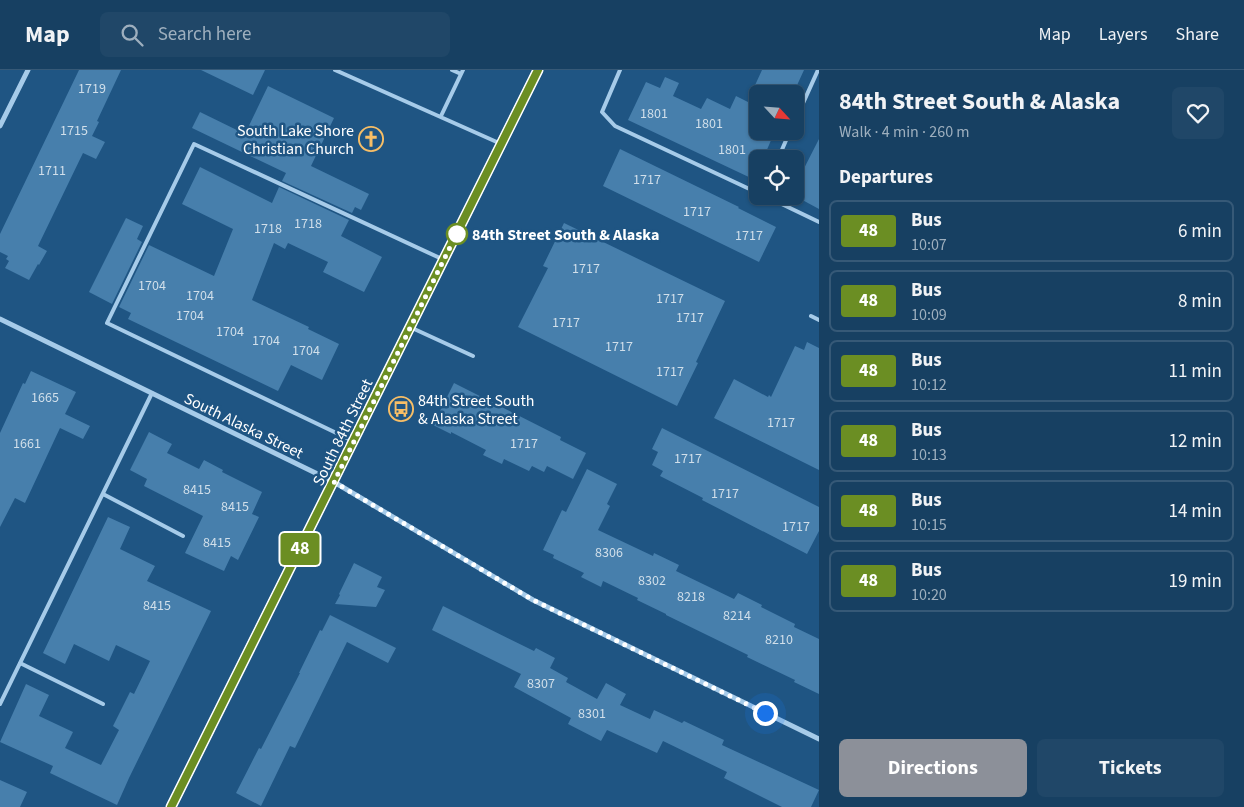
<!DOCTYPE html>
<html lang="en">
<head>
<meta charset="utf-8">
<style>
  :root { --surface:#174062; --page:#204768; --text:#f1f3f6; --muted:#9eafbe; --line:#365977; --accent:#8c9099 }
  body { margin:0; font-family:"Source Sans 3",sans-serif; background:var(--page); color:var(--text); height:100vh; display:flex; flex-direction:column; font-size:19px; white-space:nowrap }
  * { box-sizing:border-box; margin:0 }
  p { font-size:16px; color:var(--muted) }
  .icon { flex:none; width:28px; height:28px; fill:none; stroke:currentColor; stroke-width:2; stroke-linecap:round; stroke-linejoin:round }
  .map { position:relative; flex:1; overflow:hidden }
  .sheet { display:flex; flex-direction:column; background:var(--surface); width:425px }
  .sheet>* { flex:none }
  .badge { padding:0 10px; border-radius:4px; font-size:18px; line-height:32px }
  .needle { width:32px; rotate:116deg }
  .fabs { position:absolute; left:749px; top:15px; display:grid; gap:10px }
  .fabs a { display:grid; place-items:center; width:55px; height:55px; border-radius:8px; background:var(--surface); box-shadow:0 1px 4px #0004,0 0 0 1px var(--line); font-size:25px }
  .you { position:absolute; width:25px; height:25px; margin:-12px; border:4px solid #fff; border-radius:50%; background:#1a73e8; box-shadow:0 0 0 8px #1a73e833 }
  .map>.badge { position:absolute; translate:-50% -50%; box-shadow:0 0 0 2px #fff }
  h2 { padding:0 20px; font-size:19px; line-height:45px }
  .round { display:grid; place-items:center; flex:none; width:52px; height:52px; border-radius:8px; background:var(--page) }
  .overview { display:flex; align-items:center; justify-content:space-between; height:85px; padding:0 20px }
  h1 { font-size:24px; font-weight:700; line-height:38px }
  .cta { display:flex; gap:10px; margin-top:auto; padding:10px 20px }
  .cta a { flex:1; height:58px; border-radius:8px; background:var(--accent); color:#fff; font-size:20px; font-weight:700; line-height:58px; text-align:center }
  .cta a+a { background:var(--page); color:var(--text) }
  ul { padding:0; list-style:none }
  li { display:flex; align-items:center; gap:15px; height:62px; margin:0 10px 8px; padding:0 10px; border:2px solid var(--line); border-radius:8px }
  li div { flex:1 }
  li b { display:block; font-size:19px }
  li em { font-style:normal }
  li .badge { min-width:55px; font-weight:700; text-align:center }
  header { display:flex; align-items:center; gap:30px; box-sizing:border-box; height:70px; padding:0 25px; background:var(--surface); border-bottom:1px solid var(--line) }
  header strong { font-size:24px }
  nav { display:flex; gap:28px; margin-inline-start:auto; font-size:18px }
  .search { width:350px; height:45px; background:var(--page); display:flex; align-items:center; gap:12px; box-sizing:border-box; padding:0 18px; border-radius:8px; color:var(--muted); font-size:19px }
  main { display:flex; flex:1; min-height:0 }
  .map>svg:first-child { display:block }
  .building { fill:#477fac }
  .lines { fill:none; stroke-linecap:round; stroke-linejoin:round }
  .service { stroke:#a6cbe9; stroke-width:4 }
  .minor { stroke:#a6cbe9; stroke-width:5 }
  .secondary { stroke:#d1e5f7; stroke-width:10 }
  .line-casing { stroke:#fff; stroke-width:11 }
  .line { stroke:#6b8e23; stroke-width:8 }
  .walk { stroke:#fff; stroke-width:5; stroke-dasharray:0 9 }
  .stop-dot { fill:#fff; stroke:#6b8e23; stroke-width:2.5 }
  .labels { text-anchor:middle; stroke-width:5; stroke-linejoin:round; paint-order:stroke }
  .number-label { font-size:14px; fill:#d1dfea }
  .poi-label { font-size:16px; fill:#fff; stroke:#1f5583; text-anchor:end }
  .stop-label { font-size:16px; font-weight:bold; fill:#fff; stroke:#1f5583; text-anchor:start }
  .street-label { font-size:16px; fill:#fff; stroke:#1f5583 }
</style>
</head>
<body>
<header>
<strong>Map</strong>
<div class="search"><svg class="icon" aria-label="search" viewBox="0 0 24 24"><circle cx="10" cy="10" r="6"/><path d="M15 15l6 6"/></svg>Search here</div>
<nav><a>Map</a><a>Layers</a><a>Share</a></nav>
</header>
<main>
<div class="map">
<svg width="819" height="737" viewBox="0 0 819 737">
  <rect width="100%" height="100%" fill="#1f5583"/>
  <path class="building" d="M79 0H121L97 51 99 52 92 66 105 72 96 89 83 83 38 176 47 181 39 195 38 194 29 210 5 198 9 191 6 189 8 186 0 182V164Z
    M201 0H265L253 25Z
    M762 0H804L793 24H751Z
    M665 7 679 13 673 26 701 39 707 28 730 39 736 26 758 37V61H775L763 89H758V100L753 109 628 50 646 12 660 18Z
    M268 16 334 48 311 96 369 124 361 140 355 137 352 143 282 111 286 103 192 58 200 42 245 64Z
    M819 69V139L795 126V116Z
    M620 79 739 137 738 138 776 157 759 192 603 116Z
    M200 97 272 133 279 117 349 150 341 166 382 187 364 222 323 202 328 192 288 173 285 179 274 173 252 230 309 257 308 259 339 274 322 310 291 295 278 321 128 249 131 243 119 237 149 175 214 206 233 159 182 134Z
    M126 148 143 156 137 169 142 172 112 234 89 222Z
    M564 153 725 231 696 292 698 293 677 336 518 257 548 198 543 196Z
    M807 272 819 278V400L714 348 734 309 768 327 769 325 771 327 795 276 804 280Z
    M31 301 76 322 65 344 90 356 83 369 60 358 25 433 15 428 0 457V363L23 313 25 314Z
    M454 313 561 367 560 370 586 383 573 409 547 396 544 402 532 396 529 401 504 389 502 394 483 385 486 380 451 362V364L433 355Z
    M662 358 819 437V461L807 484 702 430 703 428 660 406 663 401 652 395 658 382 652 379Z
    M149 362 172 374 167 383 199 399 204 390 223 400 222 402 262 422 252 444 259 447 238 490 231 486 224 501 185 483 203 446 144 416 147 409 130 400Z
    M587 399 617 414 607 434 610 436 598 460 653 486 654 483 679 495 676 501 734 529 738 523 762 535 761 537 795 554 794 557 819 569V624L794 612 795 610 747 587 748 585 666 545V544L637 530 638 528 603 511 601 517 581 507 584 503 553 488 554 485 543 480 562 440 566 442Z
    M108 447 130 457 120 479 155 496 147 511 211 541 129 708 117 735 50 703 53 696 0 672 26 614 49 625 39 646 73 662 65 678 101 695 119 660 113 656 130 622 134 624 150 591 116 575 109 591 74 574 65 594 43 583Z
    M354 493 382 507 377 517 385 520 376 537 335 534 340 525 339 524Z
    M443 536 534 581 536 578 555 588 550 598 568 608 566 612 597 629 606 613 626 624 620 635 650 649 654 640 682 653 684 651 724 670 722 675 819 720 811 737H782L724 708 727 702 663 671 657 683 607 660 601 671 568 654 571 648 514 617 521 604 432 560Z
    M330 545 396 578 388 593 347 572 295 678 290 676 261 736 236 723 259 678 261 679 300 603H299L320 560 322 561Z
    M0 710 27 722 20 737H0Z"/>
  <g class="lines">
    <path class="service" d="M335 0 499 73
      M452 0 461 4
      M620 0 602 42 615 56 758 123
      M441 46 463 0
      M795 51 818 0
      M778 89 790 61
      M765 126 819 152
      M811 246 819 250
      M412 258 473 286
      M351 370 107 253 194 74 442 189
      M103 424 183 466
      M20 593 103 634
      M0 634 152 323"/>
    <path class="minor" d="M0 56 28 0
      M0 249 334 412 533 530 819 669"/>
    <path class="secondary" d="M171 737 538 0"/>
  </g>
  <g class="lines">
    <defs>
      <path id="line" d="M171 737 538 0"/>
    </defs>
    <use href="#line" class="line-casing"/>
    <use href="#line" class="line"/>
    <path class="walk" d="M457 164 459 159 334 412 533 530 765 643"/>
  </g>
  <defs>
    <symbol id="church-ring" viewBox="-11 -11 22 22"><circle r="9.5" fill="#1f5583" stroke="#f7be66" stroke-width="1.5"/><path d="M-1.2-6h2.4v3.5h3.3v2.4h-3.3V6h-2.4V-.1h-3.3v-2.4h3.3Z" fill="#f7be66"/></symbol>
    <symbol id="bus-ring" viewBox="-11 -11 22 22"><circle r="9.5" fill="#1f5583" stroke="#f7be66" stroke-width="1.5"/><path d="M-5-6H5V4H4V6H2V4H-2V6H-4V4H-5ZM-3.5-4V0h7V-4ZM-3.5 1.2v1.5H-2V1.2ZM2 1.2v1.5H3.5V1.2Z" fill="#f7be66"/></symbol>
  </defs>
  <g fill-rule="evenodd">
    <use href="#church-ring" x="357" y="55" width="28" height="28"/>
    <use href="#bus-ring" x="387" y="325" width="28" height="28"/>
  </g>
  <circle class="stop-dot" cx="457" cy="164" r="10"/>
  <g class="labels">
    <g class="number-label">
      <text x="92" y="23">1719</text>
      <text x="654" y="48">1801</text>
      <text x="709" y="58">1801</text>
      <text x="74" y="65">1715</text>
      <text x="732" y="84">1801</text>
      <text x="52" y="105">1711</text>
      <text x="647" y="114">1717</text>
      <text x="697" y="146">1717</text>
      <text x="308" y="158">1718</text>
      <text x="268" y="163">1718</text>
      <text x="749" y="170">1717</text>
      <text x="586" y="203">1717</text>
      <text x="152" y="220">1704</text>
      <text x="200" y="230">1704</text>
      <text x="670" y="233">1717</text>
      <text x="190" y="250">1704</text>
      <text x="690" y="252">1717</text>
      <text x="566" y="257">1717</text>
      <text x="230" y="266">1704</text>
      <text x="266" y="275">1704</text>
      <text x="619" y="281">1717</text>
      <text x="306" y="285">1704</text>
      <text x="670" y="306">1717</text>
      <text x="45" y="332">1665</text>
      <text x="781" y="357">1717</text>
      <text x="27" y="378">1661</text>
      <text x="524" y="378">1717</text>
      <text x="688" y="393">1717</text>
      <text x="197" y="424">8415</text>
      <text x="725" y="428">1717</text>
      <text x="235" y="441">8415</text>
      <text x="796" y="461">1717</text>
      <text x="217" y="477">8415</text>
      <text x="609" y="487">8306</text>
      <text x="652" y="515">8302</text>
      <text x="691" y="531">8218</text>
      <text x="157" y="540">8415</text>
      <text x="737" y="550">8214</text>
      <text x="779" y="574">8210</text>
      <text x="541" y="618">8307</text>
      <text x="592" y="648">8301</text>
    </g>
    <g class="poi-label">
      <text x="354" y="66">South Lake Shore<tspan x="354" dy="18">Christian Church</tspan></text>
      <text x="418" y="336" text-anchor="start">84th Street South<tspan x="418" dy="18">&amp; Alaska Street</tspan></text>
    </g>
    <g class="stop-label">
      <text x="472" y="170">84th Street South &amp; Alaska</text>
    </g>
    <g class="street-label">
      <text transform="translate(244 355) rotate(26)" y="6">South Alaska Street</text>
      <text transform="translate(342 362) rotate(-64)" y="6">South 84th Street</text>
    </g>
  </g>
</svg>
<div class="fabs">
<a><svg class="needle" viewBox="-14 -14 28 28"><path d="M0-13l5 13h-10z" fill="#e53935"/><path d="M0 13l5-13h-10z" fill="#9eafbe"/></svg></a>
<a><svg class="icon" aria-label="locate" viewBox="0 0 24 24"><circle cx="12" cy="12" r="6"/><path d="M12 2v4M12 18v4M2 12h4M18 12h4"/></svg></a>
</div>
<div class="you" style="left:765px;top:643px"></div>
<b class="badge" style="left:300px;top:479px;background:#6b8e23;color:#fff">48</b>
</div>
<section class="sheet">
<div class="overview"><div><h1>84th Street South &amp; Alaska</h1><p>Walk · 4 min · 260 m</p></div><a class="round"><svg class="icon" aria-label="heart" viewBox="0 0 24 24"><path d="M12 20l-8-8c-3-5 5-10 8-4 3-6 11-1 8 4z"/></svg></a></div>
<h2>Departures</h2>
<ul>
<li><span class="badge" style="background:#6b8e23;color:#fff">48</span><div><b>Bus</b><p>10:07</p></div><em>6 min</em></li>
<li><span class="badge" style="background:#6b8e23;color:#fff">48</span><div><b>Bus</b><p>10:09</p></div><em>8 min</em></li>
<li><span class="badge" style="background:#6b8e23;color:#fff">48</span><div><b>Bus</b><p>10:12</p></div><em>11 min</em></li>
<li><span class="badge" style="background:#6b8e23;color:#fff">48</span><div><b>Bus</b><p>10:13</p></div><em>12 min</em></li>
<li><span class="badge" style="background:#6b8e23;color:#fff">48</span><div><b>Bus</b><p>10:15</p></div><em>14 min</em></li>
<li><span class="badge" style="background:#6b8e23;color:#fff">48</span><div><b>Bus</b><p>10:20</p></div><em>19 min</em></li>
</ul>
<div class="cta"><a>Directions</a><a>Tickets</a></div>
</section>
</main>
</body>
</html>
